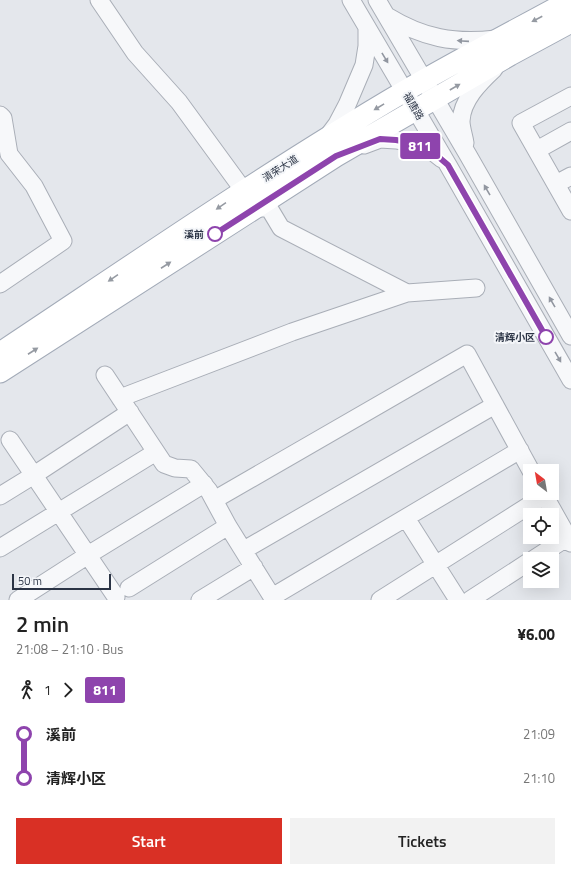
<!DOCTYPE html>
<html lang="en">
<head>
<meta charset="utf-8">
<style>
  :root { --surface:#fff; --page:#f2f2f2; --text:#222; --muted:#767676; --accent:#d93025 }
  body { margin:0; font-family:"Titillium Web","Noto Sans SC",sans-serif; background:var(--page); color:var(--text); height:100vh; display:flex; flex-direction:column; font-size:15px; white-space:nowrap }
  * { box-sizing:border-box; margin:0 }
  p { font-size:13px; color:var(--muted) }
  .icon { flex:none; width:22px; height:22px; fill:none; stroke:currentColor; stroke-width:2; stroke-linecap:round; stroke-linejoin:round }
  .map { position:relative; height:600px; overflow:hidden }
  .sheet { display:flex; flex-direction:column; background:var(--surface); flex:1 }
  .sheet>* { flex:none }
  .badge { padding:0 8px; border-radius:3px; font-size:14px; line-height:26px }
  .needle { width:26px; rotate:329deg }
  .buttons { position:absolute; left:523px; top:464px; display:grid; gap:8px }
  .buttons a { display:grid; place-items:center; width:36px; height:36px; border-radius:0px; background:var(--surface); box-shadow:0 4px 16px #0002; font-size:20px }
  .scale { position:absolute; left:12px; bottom:10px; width:99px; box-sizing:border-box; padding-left:4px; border:2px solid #2b3445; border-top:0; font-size:11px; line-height:14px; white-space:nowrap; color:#2b3445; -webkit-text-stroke:3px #f4f6f9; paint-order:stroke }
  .map>.badge { position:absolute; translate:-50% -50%; box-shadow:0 0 0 2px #fff }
  .legs { display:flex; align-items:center; gap:6px; height:44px; padding:0 16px; font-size:13px }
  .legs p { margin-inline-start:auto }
  .summary { display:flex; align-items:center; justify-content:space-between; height:68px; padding:0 16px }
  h1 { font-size:22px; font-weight:600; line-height:30px }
  .cta { display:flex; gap:8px; margin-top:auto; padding:8px 16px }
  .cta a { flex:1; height:46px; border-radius:0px; background:var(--accent); color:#fff; font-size:16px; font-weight:600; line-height:46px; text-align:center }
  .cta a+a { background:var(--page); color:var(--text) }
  ul { padding:0 16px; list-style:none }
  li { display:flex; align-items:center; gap:14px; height:44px; font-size:15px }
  li i { display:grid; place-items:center; width:6px; height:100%; margin:0 5px; background:currentColor }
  li i::after { content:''; width:10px; height:10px; margin:-5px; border:3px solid; border-radius:50%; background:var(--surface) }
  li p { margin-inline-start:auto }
  li:first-child i { background:linear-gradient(#0000 50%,currentColor 0) }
  li:last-child i { background:linear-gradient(currentColor 50%,#0000 0) }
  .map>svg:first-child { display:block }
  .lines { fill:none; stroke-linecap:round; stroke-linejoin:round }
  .minor-casing { stroke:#a9aeb7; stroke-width:19 }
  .major-casing { stroke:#a3abb8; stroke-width:23 }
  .minor { stroke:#f7f8fa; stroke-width:17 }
  .major { stroke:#fff; stroke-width:21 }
  .oneway { fill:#959aa2 }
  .oneway2 { fill:#9196a0 }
  .line-1-casing { stroke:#fff; stroke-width:9 }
  .line-1 { stroke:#8e44ad; stroke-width:6 }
  .stop-1-dot { fill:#fff; stroke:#8e44ad; stroke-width:2 }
  .labels { text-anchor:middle; stroke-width:4; stroke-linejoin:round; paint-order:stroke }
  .street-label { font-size:10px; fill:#2b3445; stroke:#f4f6f9 }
  .stop-label { font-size:10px; font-weight:bold; fill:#2b3445; stroke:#f4f6f9; text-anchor:end }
</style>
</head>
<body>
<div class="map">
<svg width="571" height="600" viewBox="0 0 571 600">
  <rect width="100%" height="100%" fill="#e4e7ec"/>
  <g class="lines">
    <defs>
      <path id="minor" d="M99 0 135 53 179 102 244 191
        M351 0 448 165 571 380
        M377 0 468 155 571 336
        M387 16C423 38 454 44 496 39
        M571 96 521 123 571 211
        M0 115 3 118 9 154 34 186 63 241 0 284
        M328 136 337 124 347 105 364 65 367 46V27
        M465 143C464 136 461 128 461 121 462 100 479 83 494 69
        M364 145 380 139 396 140 412 143 428 148 442 159
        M537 150 571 131
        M556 184 571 176
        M255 208H269L281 228 407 293
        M105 375 164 464 175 468 191 469 209 491 228 526 274 600
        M120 398 292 332 407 293 476 288
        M10 440 116 597
        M543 493 571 543
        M0 496 34 475 130 412
        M214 500 467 354 531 471
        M406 518 458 600
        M0 548 156 452
        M244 550 495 405
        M534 559 568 537
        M129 588 228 526
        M272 597 520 450
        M18 600 88 555 204 484
        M200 600 254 567
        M380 600 544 496
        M470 600 530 561"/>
      <path id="major" d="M0 353C134 264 267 172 405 91 460 59 516 30 571 0
        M0 372 336 156 510 55 571 22"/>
    </defs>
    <use href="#minor" class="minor-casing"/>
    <use href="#major" class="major-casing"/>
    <use href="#minor" class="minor"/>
    <use href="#major" class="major"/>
  </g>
  <defs><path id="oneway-solid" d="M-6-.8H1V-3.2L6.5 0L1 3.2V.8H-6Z"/></defs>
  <g class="oneway">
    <use href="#oneway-solid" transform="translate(537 19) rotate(152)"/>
    <use href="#oneway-solid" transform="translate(455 87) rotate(-30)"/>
    <use href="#oneway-solid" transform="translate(379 107) rotate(149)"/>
    <use href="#oneway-solid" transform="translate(221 206) rotate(146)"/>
    <use href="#oneway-solid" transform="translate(166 265) rotate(-33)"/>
    <use href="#oneway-solid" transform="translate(113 278) rotate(146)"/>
    <use href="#oneway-solid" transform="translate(33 351) rotate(-33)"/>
  </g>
  <g class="oneway2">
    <use href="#oneway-solid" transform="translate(463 41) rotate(-176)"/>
    <use href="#oneway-solid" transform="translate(385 58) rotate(59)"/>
    <use href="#oneway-solid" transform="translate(487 190) rotate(-120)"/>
    <use href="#oneway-solid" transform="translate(552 302) rotate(-120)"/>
    <use href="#oneway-solid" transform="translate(558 357) rotate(60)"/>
  </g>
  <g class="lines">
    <defs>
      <path id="line-1" d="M215 234 336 156 380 139 396 140 412 143 428 148 448 165 546 337"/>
    </defs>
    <use href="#line-1" class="line-1-casing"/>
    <use href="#line-1" class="line-1"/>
  </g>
  <g class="stop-1-dot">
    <circle cx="215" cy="234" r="7"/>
    <circle cx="546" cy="337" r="7"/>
  </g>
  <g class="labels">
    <g class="street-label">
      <text transform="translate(414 106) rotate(60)" y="4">福唐路</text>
      <text transform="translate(280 168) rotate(-32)" y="4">清荣大道</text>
    </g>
    <g class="stop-label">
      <text x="204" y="238">溪前</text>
      <text x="535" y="341">清辉小区</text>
    </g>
  </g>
</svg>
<div class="buttons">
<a><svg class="needle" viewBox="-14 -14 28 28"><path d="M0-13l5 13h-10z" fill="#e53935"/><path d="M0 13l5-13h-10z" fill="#767676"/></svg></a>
<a><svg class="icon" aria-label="locate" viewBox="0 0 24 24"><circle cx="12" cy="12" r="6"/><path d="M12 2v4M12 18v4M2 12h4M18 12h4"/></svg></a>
<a><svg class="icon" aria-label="layers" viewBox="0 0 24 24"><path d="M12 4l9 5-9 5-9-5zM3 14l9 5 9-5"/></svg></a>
</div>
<div class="scale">50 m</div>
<b class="badge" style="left:420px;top:146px;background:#8e44ad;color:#fff">811</b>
</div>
<section class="sheet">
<div class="summary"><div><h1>2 min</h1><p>21:08 – 21:10 · Bus</p></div><b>¥6.00</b></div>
<div class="legs"><svg class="icon" aria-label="walk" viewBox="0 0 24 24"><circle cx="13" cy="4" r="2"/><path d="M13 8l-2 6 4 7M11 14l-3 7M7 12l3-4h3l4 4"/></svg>1<svg class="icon" aria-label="forward" viewBox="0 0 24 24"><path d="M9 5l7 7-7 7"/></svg><b class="badge" style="background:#8e44ad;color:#fff">811</b></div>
<ul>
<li><i style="color:#8e44ad"></i><b>溪前</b><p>21:09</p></li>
<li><i style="color:#8e44ad"></i><b>清辉小区</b><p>21:10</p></li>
</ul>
<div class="cta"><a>Start</a><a>Tickets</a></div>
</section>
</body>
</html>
